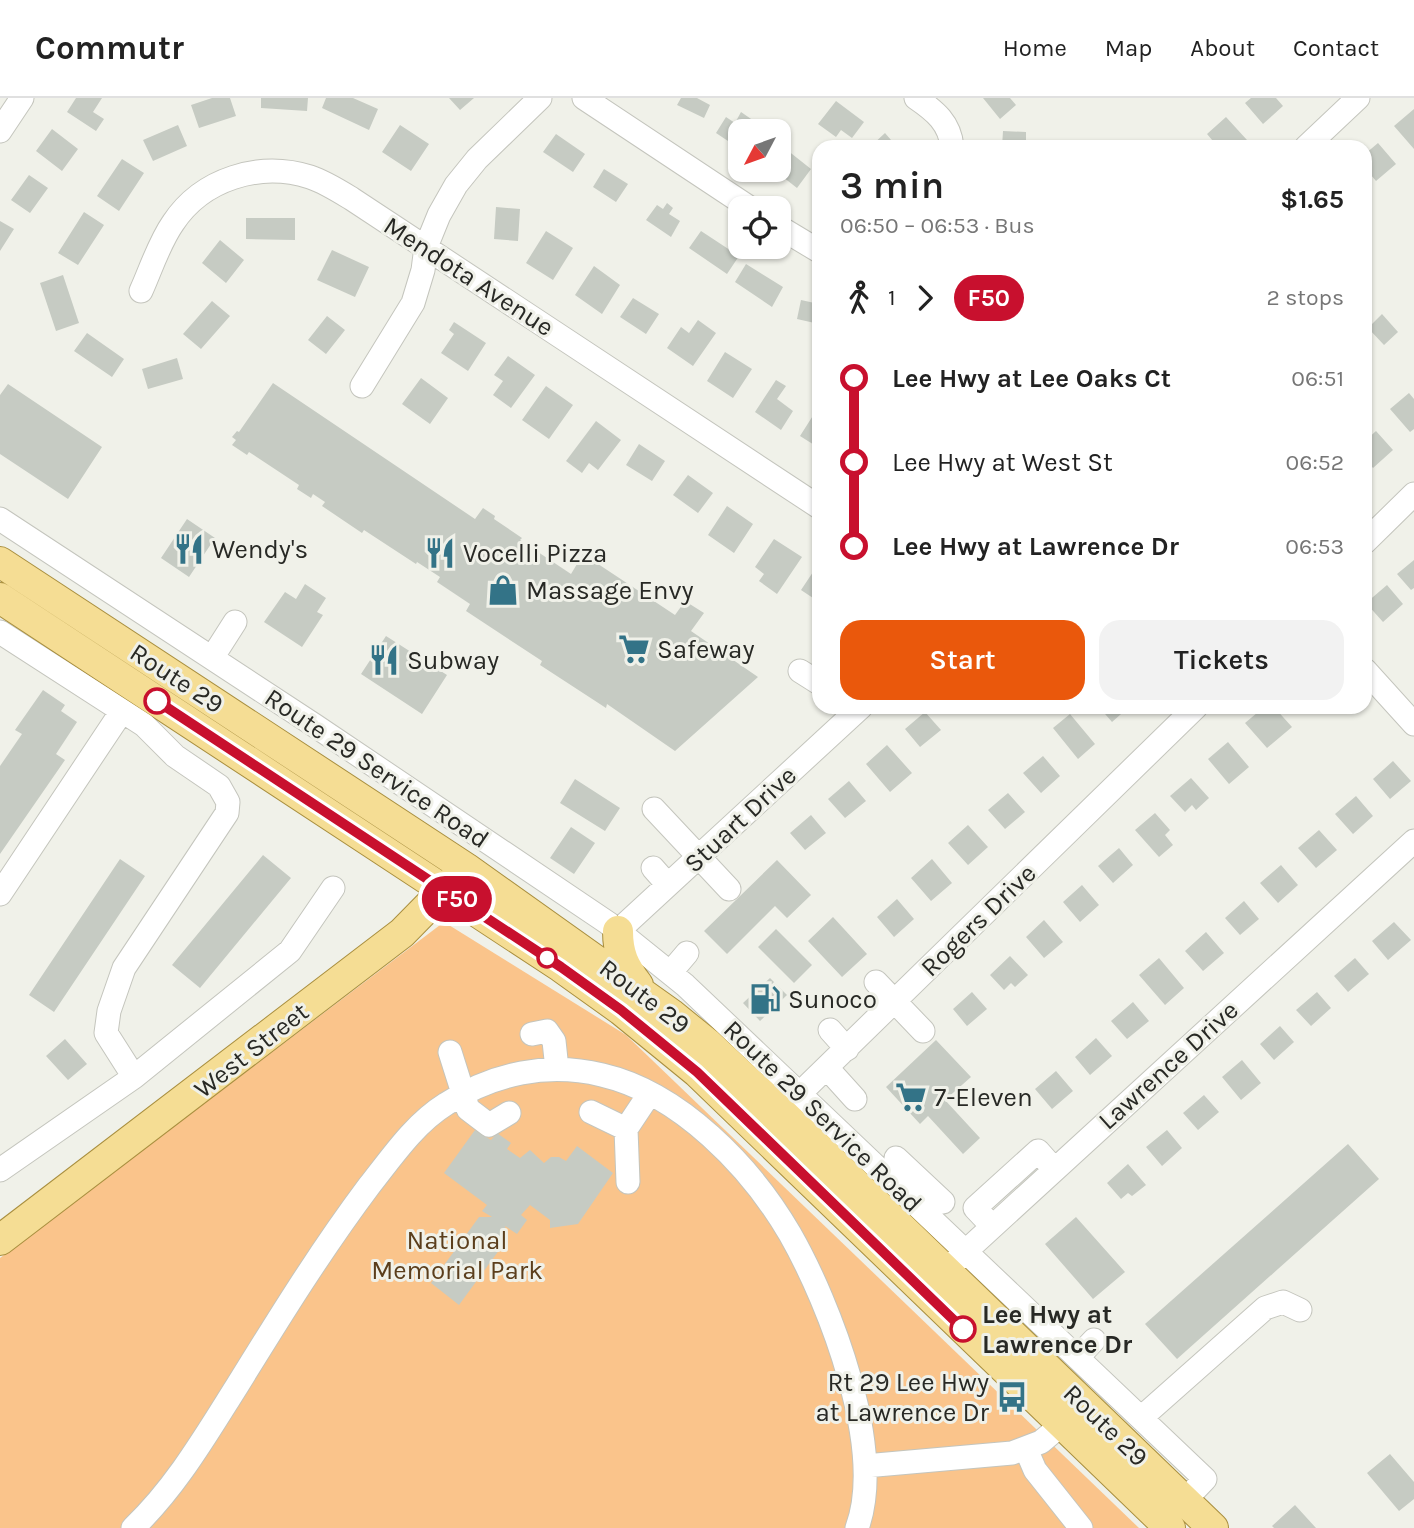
<!DOCTYPE html>
<html lang="en">
<head>
<meta charset="utf-8">
<style>
  :root { --surface:#fff; --page:#f2f2f2; --text:#222; --muted:#767676; --line:#e0e0e0; --accent:#ea580c }
  body { margin:0; font-family:Karla,sans-serif; background:var(--page); color:var(--text); height:100vh; display:flex; flex-direction:column; font-size:26px; white-space:nowrap }
  * { box-sizing:border-box; margin:0 }
  p { font-size:23px; color:var(--muted) }
  .icon { flex:none; width:38px; height:38px; fill:none; stroke:currentColor; stroke-width:2; stroke-linecap:round; stroke-linejoin:round }
  .map { position:relative; flex:1; overflow:hidden }
  .details { position:absolute; left:812px; top:42px; width:560px; height:574px; display:flex; flex-direction:column; background:var(--surface); border-radius:21px; box-shadow:0 2px 5px #0004 }
  .details>* { flex:none }
  .badge { padding:0 14px; border-radius:23px; font-size:24px; line-height:46px }
  .needle { width:46px; rotate:229deg }
  .fabs { position:absolute; left:728px; top:21px; display:grid; gap:14px }
  .fabs a { display:grid; place-items:center; width:63px; height:63px; border-radius:14px; background:var(--surface); box-shadow:0 2px 5px #0004; font-size:35px }
  .map>.badge { position:absolute; translate:-50% -50%; box-shadow:0 0 0 4px #fff }
  .legs { display:flex; align-items:center; gap:10px; height:77px; padding:0 28px; font-size:23px }
  .legs p { margin-inline-start:auto }
  .headline { display:flex; align-items:center; justify-content:space-between; height:119px; padding:0 28px }
  h1 { font-size:38px; font-weight:600; line-height:52px }
  .button { display:flex; gap:14px; margin-top:auto; padding:14px 28px }
  .button a { flex:1; height:80px; border-radius:21px; background:var(--accent); color:#fff; font-size:28px; font-weight:600; line-height:80px; text-align:center }
  .button a+a { background:var(--page); color:var(--text) }
  ul { padding:0 28px; list-style:none }
  li { display:flex; align-items:center; gap:24px; height:84px; font-size:26px }
  li i { display:grid; place-items:center; width:10px; height:100%; margin:0 9px; background:currentColor }
  li i::after { content:''; width:18px; height:18px; margin:-9px; border:5px solid; border-radius:50%; background:var(--surface) }
  li p { margin-inline-start:auto }
  li:first-child i { background:linear-gradient(#0000 50%,currentColor 0) }
  li:last-child i { background:linear-gradient(currentColor 50%,#0000 0) }
  header { display:flex; align-items:center; gap:42px; box-sizing:border-box; height:98px; padding:0 35px; background:var(--surface); border-bottom:2px solid var(--line) }
  header strong { font-size:33px }
  nav { display:flex; gap:38px; margin-inline-start:auto; font-size:24px }
  .map>svg:first-child { display:block }
  .green { fill:#fac48b }
  .building { fill:#c6cbc3 }
  .lines { fill:none; stroke-linecap:round; stroke-linejoin:round }
  .minor-casing { stroke:#c4c5bd; stroke-width:25 }
  .major-casing { stroke:#a98f3f; stroke-width:32 }
  .minor { stroke:#fff; stroke-width:23 }
  .major { stroke:#f5dd94; stroke-width:30 }
  .line-1-casing { stroke:#fff; stroke-width:16 }
  .line-1 { stroke:#c8102e; stroke-width:10 }
  .stop-1-dot { fill:#fff; stroke:#c8102e; stroke-width:3.5 }
  .labels { text-anchor:middle; stroke-width:6; stroke-linejoin:round; paint-order:stroke }
  .street-label { font-size:26px; fill:#282925; stroke:#f0f1e9 }
  .poi-label { font-size:26px; fill:#282925; stroke:#f0f1e9; text-anchor:start }
  .park-label { font-size:26px; fill:#5b3e1c; stroke:#f0f1e9 }
  .stop-label { font-size:26px; font-weight:bold; fill:#282925; stroke:#f0f1e9; text-anchor:start }
</style>
</head>
<body>
<header>
<strong>Commutr</strong>
<nav><a>Home</a><a>Map</a><a>About</a><a>Contact</a></nav>
</header>
<div class="map">
<svg width="1414" height="1430" viewBox="0 0 1414 1430">
  <rect width="100%" height="100%" fill="#f0f1e9"/>
  <path class="green" d="M444 824 626 937 1139 1430H0V1160Z"/>
  <path class="building" d="M76 0H102L93 14 104 21 96 33 67 14Z
    M212 0H230L236 18 199 30 191 7Z
    M261 0H308L307 13 261 10Z
    M326 0H353L378 11 369 32 322 10Z
    M449 0H474L460 12Z
    M681 0H697L710 7 704 20 677 7Z
    M983 0H1010L1016 7 1000 21Z
    M1251 0H1276L1283 8 1263 26 1245 5Z
    M836 3 864 24 852 40 841 32 836 39 818 26Z
    M1414 11V51L1394 28Z
    M741 14 754 23 748 33H740V51L716 35 726 19 735 25Z
    M1226 19 1247 42 1239 49H1218L1207 36Z
    M178 27 187 48 153 63 143 42Z
    M400 27 429 46 411 73 382 54Z
    M52 31 78 51 62 73 36 53Z
    M1003 33 1026 34V49H1002Z
    M885 35 897 49H870Z
    M556 36 585 56 573 74 543 54Z
    M1378 45 1396 66 1376 83 1365 70V56Z
    M787 52 811 71 797 90 774 72H779V62Z
    M122 61 144 75 119 113 97 98Z
    M604 71 628 86 616 104 593 89Z
    M29 77 48 90 30 115 11 102Z
    M667 105 673 110 669 116 680 123 671 139 646 122 657 107 663 111Z
    M496 109 520 111 518 143 494 141Z
    M84 114 104 127 78 167 58 155Z
    M246 120H295V142L246 141Z
    M0 123 14 131 0 153Z
    M546 133 573 150 553 182 526 165Z
    M701 133 739 158 727 176 689 150Z
    M220 142 244 162 226 185 202 165Z
    M332 152 369 169 355 199 317 182Z
    M746 166 783 189 772 209 735 184Z
    M594 168 620 187 602 216 575 197Z
    M63 177 79 225 56 233 40 185Z
    M633 200 659 216 646 236 620 219Z
    M801 202 819 206V226L797 221Z
    M212 203 230 218 201 251 183 236Z
    M1382 216 1398 234 1384 247 1368 230Z
    M327 218 345 232 326 256 308 242Z
    M698 222 716 235 693 268 667 250 681 229 689 235Z
    M454 224 486 245 468 273 441 255 454 236 449 232Z
    M87 235 124 261 112 279 74 253Z
    M725 254 752 271 733 300 707 283Z
    M508 258 535 277 511 310 493 297 503 283 494 277Z
    M177 260 183 281 148 291 142 271Z
    M421 280 448 300 430 326 402 306Z
    M776 282 786 288 777 301 793 313 781 332 755 314Z
    M273 285 475 421 483 410 495 418 494 421 522 440 520 442 571 476 583 456 675 517 685 503 704 515 691 533 758 579 675 653 607 606 606 610 540 567 542 563 466 513 470 506 437 484 440 479 417 464 416 466 364 432 362 435 322 408 325 404 313 396 311 400 297 391 299 387 249 354 247 357 232 347 236 342 232 339 237 333 239 334Z
    M8 286 102 349 68 401 0 356V297Z
    M546 288 573 307 549 341 522 322Z
    M1409 295 1414 301V331L1410 334 1390 311Z
    M814 316 819 319V350L800 338Z
    M596 323 621 342 598 372 589 365 582 375 566 363Z
    M1376 333 1393 352 1373 370 1365 361V343Z
    M639 346 665 363 652 383 626 367Z
    M688 377 713 395 698 415 673 397Z
    M727 408 753 426 734 455 708 437Z
    M187 421 215 440 189 479 161 460Z
    M774 441 802 459 777 496 759 483 764 476 755 469Z
    M1414 462V490L1411 492 1397 476Z
    M819 465V504L801 492Z
    M305 486 326 500 317 514 323 517 302 549 264 524 285 494 296 501Z
    M1387 487 1403 506 1383 524 1366 505Z
    M386 538 447 577 422 616 361 576Z
    M43 592 65 607 61 613 77 624 56 656 65 662 0 756V668L22 636 15 632Z
    M1099 609H1129L1112 624Z
    M1264 609H1274L1292 629 1267 650 1245 625Z
    M925 614 941 632 920 649 905 631Z
    M1070 616 1095 646 1078 661 1053 630Z
    M1228 644 1249 669 1229 686 1208 661Z
    M887 647 912 675 890 694 866 666Z
    M1043 658 1060 678 1041 695 1023 675Z
    M1393 663 1411 683 1390 701 1373 681Z
    M1191 680 1209 700 1196 712 1192 707 1185 714 1170 698Z
    M575 681 620 710 605 733 560 705Z
    M849 683 866 703 845 720 828 701Z
    M1008 695 1025 714 1005 731 988 712Z
    M1356 698 1373 718 1353 736 1335 716Z
    M1155 715 1170 732 1165 737 1173 747 1159 759 1135 732Z
    M811 717 826 735 805 752 790 735Z
    M968 727 988 749 968 767 948 745Z
    M571 729 595 745 574 776 550 760Z
    M1319 732 1337 752 1316 770 1298 750Z
    M1119 750 1133 767 1113 785 1098 768Z
    M263 757 291 780 200 890 172 867Z
    M120 761 145 778 54 914 29 897Z
    M932 761 952 785 931 803 911 780Z
    M777 762 811 797 787 820 775 808 727 856 704 833Z
    M1281 767 1298 787 1278 805 1260 785Z
    M1082 787 1099 807 1080 824 1063 804Z
    M897 801 914 821 894 839 877 819Z
    M1244 803 1259 821 1240 837 1225 820Z
    M833 819 867 856 842 879 808 843Z
    M1044 822 1063 844 1044 860 1026 839Z
    M1394 824 1411 842 1388 862 1372 843Z
    M776 831 812 867 794 885 758 849Z
    M1206 834 1224 855 1203 873 1185 853Z
    M1010 858 1028 877 1015 889 1011 885 1004 892 990 877Z
    M1159 860 1184 890 1165 907 1139 877Z
    M1355 860 1369 876 1348 894 1334 878Z
    M770 880 787 897 760 923 743 905Z
    M972 894 987 911 967 928 953 911Z
    M1317 894 1331 910 1311 928 1296 912Z
    M1133 904 1149 923 1127 941 1111 923Z
    M1280 928 1294 944 1274 962 1260 946Z
    M1096 940 1112 958 1090 977 1075 959Z
    M65 941 87 966 68 982 46 958Z
    M936 942 971 979 945 1002 980 1040 963 1056 928 1018 920 1026 886 989Z
    M1242 962 1261 985 1241 1002 1222 979Z
    M1056 973 1073 993 1052 1011 1035 991Z
    M1204 997 1219 1014 1198 1032 1183 1015Z
    M475 1032 491 1042 497 1035 511 1045 507 1051 520 1060 530 1052 544 1065 551 1059H559L566 1063 577 1048 613 1075 578 1126 550 1130V1122L530 1107 521 1117 527 1122 517 1136 505 1128 508 1140 459 1207 431 1185 479 1119H492L482 1113 487 1107 444 1075Z
    M1167 1032 1182 1050 1162 1068 1146 1049Z
    M1348 1046 1379 1081 1177 1261 1145 1226Z
    M1128 1066 1146 1087 1132 1098 1128 1095 1121 1101 1107 1085Z
    M1076 1119 1125 1174 1093 1201 1045 1146Z
    M1390 1356 1414 1384V1401L1399 1413 1367 1375Z
    M1295 1407 1316 1430H1274L1272 1428Z"/>
  <g class="lines">
    <defs>
      <path id="minor" d="M584 0 750 110
        M916 0C935 13 950 25 952 49
        M0 33 22 0
        M1306 49 1358 0
        M779 129 819 153
        M141 193C151 171 159 145 173 125 202 81 259 63 310 79 325 84 339 93 352 101L819 409
        M362 288 413 205 423 172 426 149 439 117 456 87 477 61 540 0
        M0 421 314 627 608 825 685 887 1205 1381 1184 1403
        M1365 444 1414 396
        M0 534 144 627 175 658 219 688 228 704 227 715 124 870 109 913 106 935 134 979
        M212 560 235 524
        M1365 572 1414 626
        M800 573 819 585
        M654 711 729 791
        M653 770 668 787
        M0 796 122 613
        M618 833 861 609
        M670 875 687 855
        M876 884 923 933
        M830 932 847 951
        M532 936 547 933 554 943 557 971
        M450 954 468 1011 489 1027 509 1015
        M827 970 855 1001
        M790 1005 1196 609
        M591 1014 626 1031
        M896 1060 943 1104
        M0 1072 134 979 290 853 333 790
        M628 1084 626 1031 650 995
        M992 1128 975 1110 1038 1053 1054 1071
        M954 1164 1414 743
        M1078 1259 1094 1242
        M1141 1320 1265 1210 1283 1204 1300 1212
        M1026 1351 1035 1372 1081 1430
        M865 1368 1012 1355 1041 1344 1073 1317
        M133 1430C176 1389 206 1337 237 1288 279 1220 321 1152 369 1088 392 1059 414 1026 446 1006 493 975 548 964 602 977 680 995 751 1069 790 1136 830 1206 886 1351 857 1430"/>
      <path id="major" d="M0 464 466 770 671 916 708 946 781 1014 1213 1430
        M0 500 561 869 621 912 697 974 1170 1430
        M618 833C618 856 624 869 638 887
        M0 1142 402 835 457 779"/>
    </defs>
    <use href="#minor" class="minor-casing"/>
    <use href="#major" class="major-casing"/>
    <use href="#minor" class="minor"/>
    <use href="#major" class="major"/>
  </g>
  <g class="lines">
    <defs>
      <path id="line-1" d="M157 603 561 869 621 912 697 974 963 1231"/>
    </defs>
    <use href="#line-1" class="line-1-casing"/>
    <use href="#line-1" class="line-1"/>
  </g>
  <defs>
    <symbol id="restaurant-bare" viewBox="-9 -9 18 18"><path d="M-5-6h1v4h1v-4h1v4h1v-4h1v5L-1.5 .5V6h-2V.5L-5-1ZM5-6V6H3V1.5H1.5Q1.5-4 5-6Z" fill="#337387" stroke="#f0f1e9" stroke-width="2.5" paint-order="stroke"/></symbol>
    <symbol id="shop-bare" viewBox="-9 -9 18 18"><path d="M-5-2.5h2.3a2.7 3.5 0 0 1 5.4 0H5L5.5 6h-11ZM-1.5-2.5h3a1.5 2.3 0 0 0-3 0Z" fill="#337387" stroke="#f0f1e9" stroke-width="2.5" paint-order="stroke"/></symbol>
    <symbol id="supermarket-bare" viewBox="-9 -9 18 18"><path d="M-6-5.5h2.5l.6 2H6L4.5 2H-2.5L-4.4-4H-6ZM-1.5 3.2a1.3 1.3 0 1 0 .1 0ZM3 3.2a1.3 1.3 0 1 0 .1 0Z" fill="#337387" stroke="#f0f1e9" stroke-width="2.5" paint-order="stroke"/></symbol>
    <symbol id="fuel-bare" viewBox="-9 -9 18 18"><path d="M-5.5-6h7V0h2V4h1.3V-2.5L3-4.5l.8-.8L6-3V5H2.5V1h-1V6h-7ZM-4.2-4.7v3.2H.2V-4.7Z" fill="#337387" stroke="#f0f1e9" stroke-width="2.5" paint-order="stroke"/></symbol>
    <symbol id="bus-bare" viewBox="-9 -9 18 18"><path d="M-5-6H5V4H4V6H2V4H-2V6H-4V4H-5ZM-3.5-4V0h7V-4ZM-3.5 1.2v1.5H-2V1.2ZM2 1.2v1.5H3.5V1.2Z" fill="#337387" stroke="#f0f1e9" stroke-width="2.5" paint-order="stroke"/></symbol>
  </defs>
  <g fill-rule="evenodd">
    <use href="#restaurant-bare" x="167" y="429" width="44" height="44"/>
    <use href="#restaurant-bare" x="418" y="433" width="44" height="44"/>
    <use href="#shop-bare" x="481" y="470" width="44" height="44"/>
    <use href="#supermarket-bare" x="612" y="529" width="44" height="44"/>
    <use href="#restaurant-bare" x="362" y="540" width="44" height="44"/>
    <use href="#fuel-bare" x="743" y="879" width="44" height="44"/>
    <use href="#supermarket-bare" x="889" y="977" width="44" height="44"/>
    <use href="#bus-bare" x="990" y="1277" width="44" height="44"/>
  </g>
  <g class="stop-1-dot">
    <circle cx="157" cy="603" r="12"/>
    <circle cx="547" cy="860" r="9"/>
    <circle cx="963" cy="1231" r="12"/>
  </g>
  <g class="labels">
    <g class="street-label">
      <text transform="translate(469 178) rotate(33)" y="9">Mendota Avenue</text>
      <text transform="translate(177 580) rotate(33)" y="9">Route 29</text>
      <text transform="translate(377 670) rotate(34)" y="9">Route 29 Service Road</text>
      <text transform="translate(740 721) rotate(-43)" y="9">Stuart Drive</text>
      <text transform="translate(978 822) rotate(-44)" y="9">Rogers Drive</text>
      <text transform="translate(645 898) rotate(37)" y="9">Route 29</text>
      <text transform="translate(251 952) rotate(-38)" y="9">West Street</text>
      <text transform="translate(1168 967) rotate(-42)" y="9">Lawrence Drive</text>
      <text transform="translate(823 1018) rotate(44)" y="9">Route 29 Service Road</text>
      <text transform="translate(1106 1327) rotate(44)" y="9">Route 29</text>
    </g>
    <g class="poi-label">
      <text x="212" y="460">Wendy's</text>
      <text x="463" y="464">Vocelli Pizza</text>
      <text x="526" y="501">Massage Envy</text>
      <text x="657" y="560">Safeway</text>
      <text x="407" y="571">Subway</text>
      <text x="788" y="910">Sunoco</text>
      <text x="934" y="1008">7-Eleven</text>
      <text x="989" y="1293" text-anchor="end">Rt 29 Lee Hwy<tspan x="989" dy="30">at Lawrence Dr</tspan></text>
    </g>
    <g class="park-label">
      <text x="457" y="1151">National<tspan x="457" dy="30">Memorial Park</tspan></text>
    </g>
    <g class="stop-label">
      <text x="982" y="1225">Lee Hwy at<tspan x="982" dy="30">Lawrence Dr</tspan></text>
    </g>
  </g>
</svg>
<div class="fabs">
<a><svg class="needle" viewBox="-14 -14 28 28"><path d="M0-13l5 13h-10z" fill="#e53935"/><path d="M0 13l5-13h-10z" fill="#767676"/></svg></a>
<a><svg class="icon" aria-label="locate" viewBox="0 0 24 24"><circle cx="12" cy="12" r="6"/><path d="M12 2v4M12 18v4M2 12h4M18 12h4"/></svg></a>
</div>
<b class="badge" style="left:457px;top:801px;background:#c8102e;color:#fff">F50</b>
<section class="details">
<div class="headline"><div><h1>3 min</h1><p>06:50 – 06:53 · Bus</p></div><b>$1.65</b></div>
<div class="legs"><svg class="icon" aria-label="walk" viewBox="0 0 24 24"><circle cx="13" cy="4" r="2"/><path d="M13 8l-2 6 4 7M11 14l-3 7M7 12l3-4h3l4 4"/></svg>1<svg class="icon" aria-label="forward" viewBox="0 0 24 24"><path d="M9 5l7 7-7 7"/></svg><b class="badge" style="background:#c8102e;color:#fff">F50</b><p>2 stops</p></div>
<ul>
<li><i style="color:#c8102e"></i><b>Lee Hwy at Lee Oaks Ct</b><p>06:51</p></li>
<li><i style="color:#c8102e"></i><span>Lee Hwy at West St</span><p>06:52</p></li>
<li><i style="color:#c8102e"></i><b>Lee Hwy at Lawrence Dr</b><p>06:53</p></li>
</ul>
<div class="button"><a>Start</a><a>Tickets</a></div>
</section>
</div>
</body>
</html>
